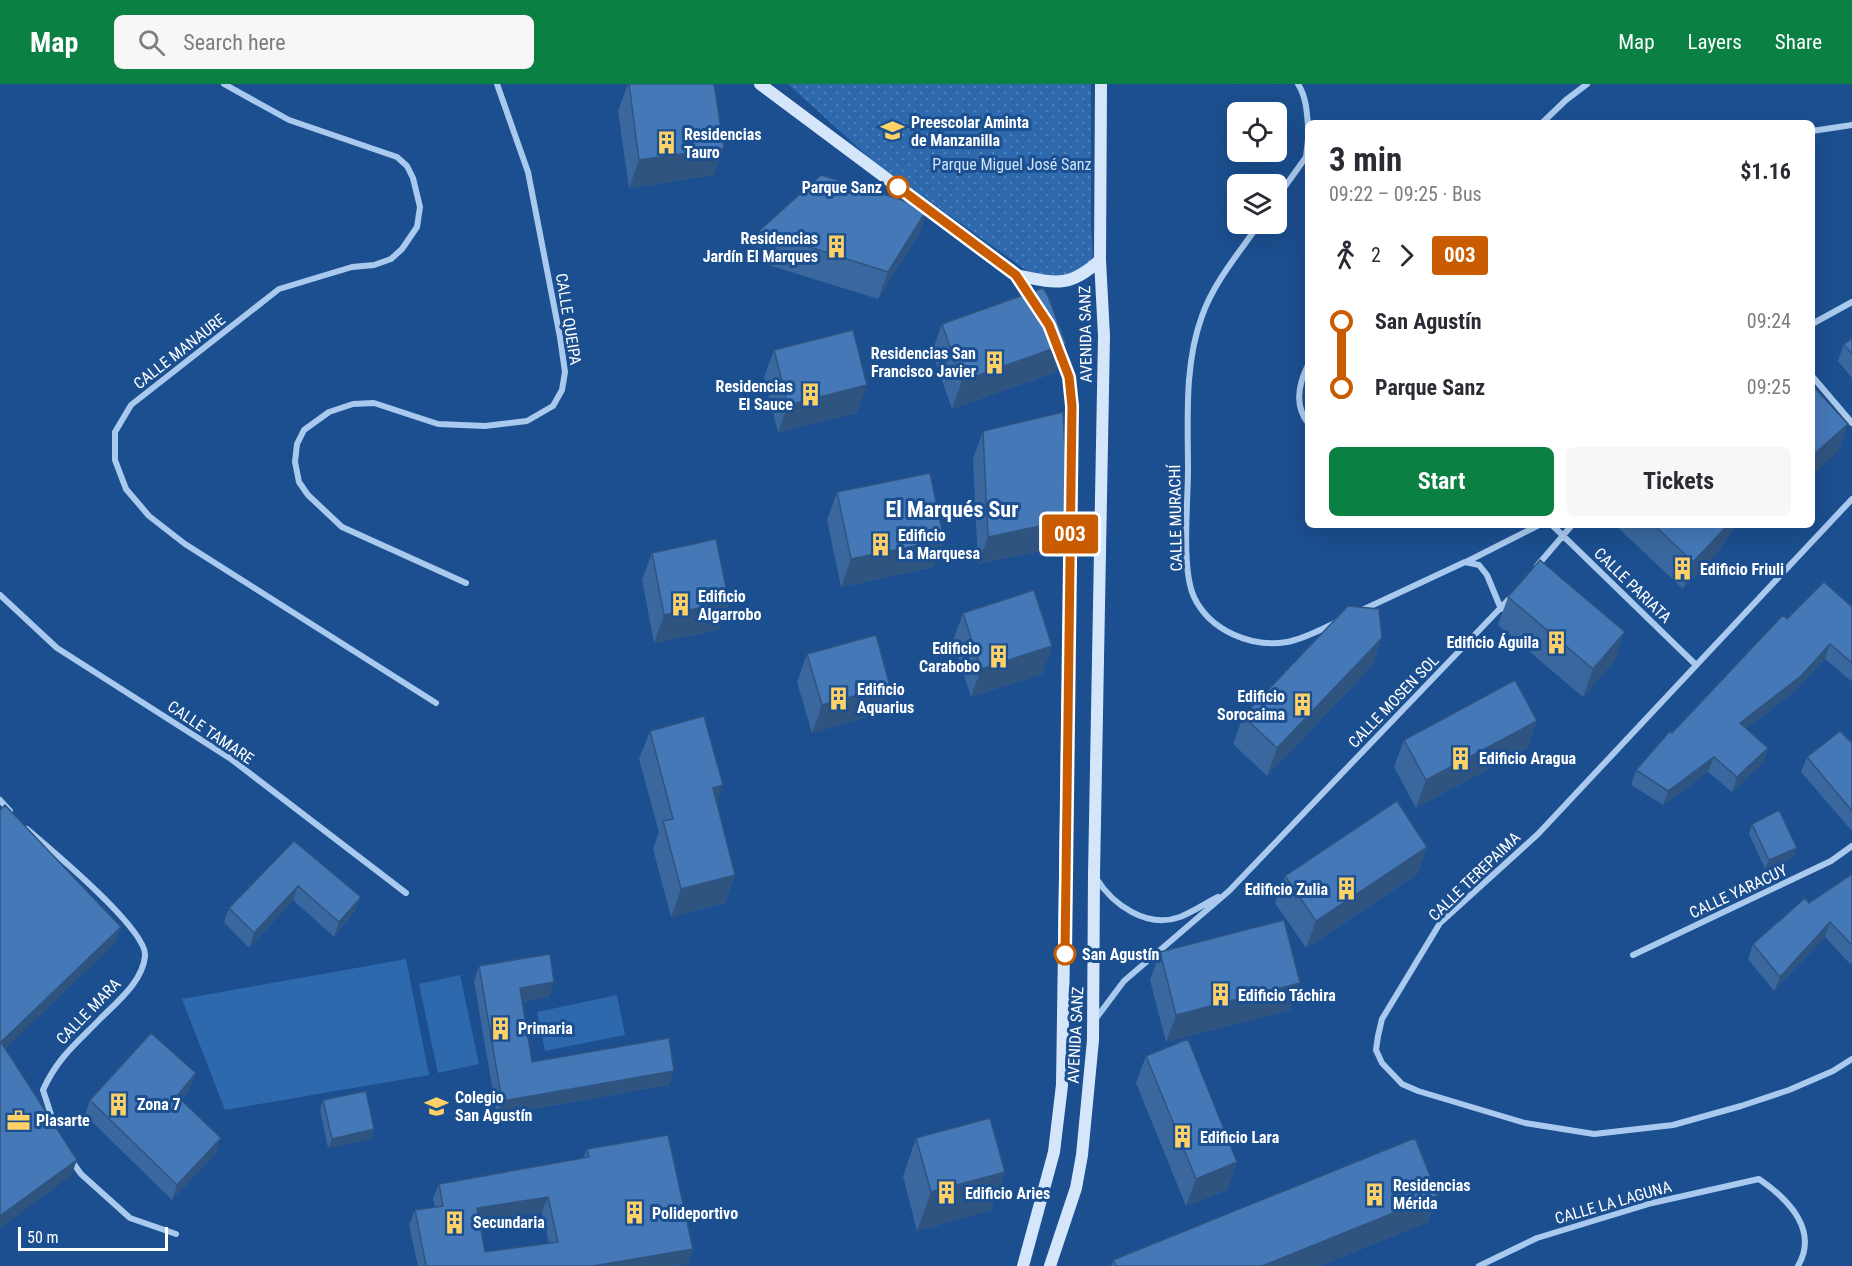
<!DOCTYPE html>
<html lang="en">
<head>
<meta charset="utf-8">
<style>
  :root { --surface:#fff; --page:#f7f7f7; --text:#2b2b33; --muted:#7c7c81; --accent:#0b8043 }
  body { margin:0; font-family:"Roboto Condensed",sans-serif; background:var(--page); color:var(--text); height:100vh; display:flex; flex-direction:column; font-size:22px; white-space:nowrap }
  * { box-sizing:border-box; margin:0 }
  p { font-size:20px; color:var(--muted) }
  .icon { flex:none; width:33px; height:33px; fill:none; stroke:currentColor; stroke-width:2; stroke-linecap:round; stroke-linejoin:round }
  .map { position:relative; flex:1; overflow:hidden }
  .panel { position:absolute; left:1305px; top:36px; width:510px; height:408px; display:flex; flex-direction:column; background:var(--surface); border-radius:9px; box-shadow:0 6px 24px #0002 }
  .panel>* { flex:none }
  .badge { padding:0 12px; border-radius:4px; font-size:21px; line-height:39px }
  .fabs { position:absolute; left:1227px; top:18px; display:grid; gap:12px }
  .fabs a { display:grid; place-items:center; width:60px; height:60px; border-radius:9px; background:var(--surface); box-shadow:0 6px 24px #0002; font-size:30px }
  .scale { position:absolute; left:18px; bottom:15px; width:150px; box-sizing:border-box; padding-left:6px; border:3px solid #fff; border-top:0; font-size:16px; line-height:21px; white-space:nowrap; color:#fff; -webkit-text-stroke:4px #1b4f8f; paint-order:stroke }
  .map>.badge { position:absolute; translate:-50% -50%; box-shadow:0 0 0 3px #fff }
  .legs { display:flex; align-items:center; gap:9px; height:66px; padding:0 24px; font-size:20px }
  .legs p { margin-inline-start:auto }
  .headline { display:flex; align-items:center; justify-content:space-between; height:102px; padding:0 24px }
  h1 { font-size:33px; font-weight:700; line-height:45px }
  .primary-button { display:flex; gap:12px; margin-top:auto; padding:12px 24px }
  .primary-button a { flex:1; height:69px; border-radius:9px; background:var(--accent); color:#fff; font-size:24px; font-weight:700; line-height:69px; text-align:center }
  .primary-button a+a { background:var(--page); color:var(--text) }
  ul { padding:0 24px; list-style:none }
  li { display:flex; align-items:center; gap:21px; height:66px; font-size:22px }
  li i { display:grid; place-items:center; width:9px; height:100%; margin:0 8px; background:currentColor }
  li i::after { content:''; width:15px; height:15px; margin:-8px; border:4px solid; border-radius:50%; background:var(--surface) }
  li p { margin-inline-start:auto }
  li:first-child i { background:linear-gradient(#0000 50%,currentColor 0) }
  li:last-child i { background:linear-gradient(currentColor 50%,#0000 0) }
  header { display:flex; align-items:center; gap:36px; box-sizing:border-box; height:84px; padding:0 30px; background:var(--accent); color:#fff }
  header strong { font-size:28px }
  nav { display:flex; gap:33px; margin-inline-start:auto; font-size:21px }
  .search { width:420px; height:54px; background:var(--page); display:flex; align-items:center; gap:15px; box-sizing:border-box; padding:0 21px; border-radius:9px; color:var(--muted); font-size:22px }
  .map>svg:first-child { display:block }
  .grass { fill:url(#grass-dots) }
  .pitch { fill:#2e69ad }
  .lines { fill:none; stroke-linecap:round; stroke-linejoin:round }
  .street { stroke:#a9c9ee; stroke-width:6 }
  .secondary { stroke:#d6e6fa; stroke-width:12 }
  .wall { fill:#3a679d; fill-rule:evenodd }
  .shaded-wall { fill:#305480 }
  .building { fill:#4478b7; stroke:#305480; stroke-width:1.5; fill-rule:evenodd }
  .line-1-casing { stroke:#fff; stroke-width:14 }
  .line-1 { stroke:#c95b00; stroke-width:9 }
  .stop-1-dot { fill:#fff; stroke:#c95b00; stroke-width:3 }
  .labels { text-anchor:middle; stroke-width:6; stroke-linejoin:round; paint-order:stroke }
  .poi-label { font-size:16px; font-weight:bold; fill:#fff; stroke:#1b4f8f; text-anchor:start }
  .park-label { font-size:16px; fill:#cfe3fa; stroke:#1b4f8f }
  .stop-label { font-size:16px; font-weight:bold; fill:#fff; stroke:#1b4f8f; text-anchor:end }
  .street-label { font-size:16px; fill:#fff; stroke:#1b4f8f }
  .district-label { font-size:22px; font-weight:bold; fill:#fff; stroke:#1b4f8f }
</style>
</head>
<body>
<header>
<strong>Map</strong>
<div class="search"><svg class="icon" aria-label="search" viewBox="0 0 24 24"><circle cx="10" cy="10" r="6"/><path d="M15 15l6 6"/></svg>Search here</div>
<nav><a>Map</a><a>Layers</a><a>Share</a></nav>
</header>
<div class="map">
<svg width="1852" height="1182" viewBox="0 0 1852 1182">
  <defs>
    <pattern id="grass-dots" width="8" height="8" patternUnits="userSpaceOnUse" patternTransform="scale(1.5)"><rect width="8" height="8" fill="#2e69ad"/><path d="M2 2h.1M6 6h.1" fill="none" stroke="#4d80b9" stroke-width="1.8" stroke-linecap="round"/></pattern>
  </defs>
  <rect width="100%" height="100%" fill="#1b4f8f"/>
  <path class="grass" d="M788 0H1091V140L1093 172 1085 187 1060 196 1030 189 873 77Z"/>
  <path class="pitch" d="M406 875 429 991 225 1026 182 915Z
    M460 891 479 980 438 989 419 900Z
    M617 911 625 951 545 967 537 928Z"/>
  <g class="lines">
    <path class="street" d="M224 0 289 36 397 73 407 82 413 94 420 123 417 143 402 165 391 175 374 181 352 183 279 205 131 321 115 348V376L126 405 149 432 185 460 436 619
      M1298 0C1306 12 1307 28 1308 42
      M1542 39 1566 16 1587 0
      M1812 47 1852 41
      M1276 115 1306 73 1308 55
      M1259 140C1239 169 1214 198 1202 232 1184 281 1188 335 1188 386 1188 419 1181 485 1194 513 1210 547 1252 564 1287 558 1304 555 1322 545 1337 538
      M1812 240 1852 218
      M1308 281C1299 299 1294 321 1308 339
      M1812 292 1852 339
      M1852 415 1538 750 1440 839 1382 935 1378 952 1376 966 1382 979 1402 1000 1418 1007 1525 1039 1594 1050 1673 1041 1741 1022 1789 1006 1833 987 1852 975
      M1552 441 1696 581
      M1466 478 1539 441
      M1537 482 1572 441
      M466 499 342 443 308 411 299 398 295 378 297 360 304 346 329 328 353 320 374 319 438 340 485 342 527 337 553 322 562 306 565 288 560 253 528 88 497 0
      M0 511 57 564 231 675 406 809
      M1360 527 1465 478 1479 481 1487 491 1501 525
      M0 716 10 727
      M27 745C49 764 148 846 145 872 143 897 117 918 100 935 76 960 58 973 43 1006L55 1043
      M1096 794C1113 821 1147 845 1180 833 1193 828 1206 819 1218 813
      M1633 871 1831 777 1852 762
      M1094 937 1124 897 1229 807 1511 513
      M71 1076 81 1090 130 1134 176 1150
      M1479 1182 1537 1154 1652 1119 1759 1095C1788 1115 1819 1146 1798 1182"/>
    <path class="secondary" d="M760 0 1016 191 1037 221
      M1016 191C1054 199 1069 205 1100 176
      M1023 1182 1054 1068 1062 1001 1072 322 1069 293 1056 258
      M1050 1182 1076 1104 1082 1071 1093 956 1094 791 1104 252 1100 176 1101 0"/>
  </g>
  <path class="wall" d="M628 0 714 91 629 104 618 27Z
    M928 124 918 151 878 215 749 175 759 147Z
    M942 240 1056 288 952 325 932 268Z
    M1852 254V294L1838 277 1844 260Z
    M774 266 857 329 778 348 764 293Z
    M983 347 1069 436 1059 463 978 480 973 375Z
    M837 408 934 483 841 503 827 436Z
    M1615 441H1737L1725 456 1722 464 1683 505Z
    M652 469 729 518 719 546 654 559 642 496Z
    M1508 513 1615 576 1583 613 1498 541Z
    M1852 523V596L1851 597 1825 575 1796 606 1746 645 1768 664 1763 679 1732 708 1708 688 1663 721 1631 701 1636 686 1787 535Z
    M963 529 1052 562 1042 590 971 613 953 557Z
    M807 570 890 602 880 629 812 649 797 598Z
    M1372 582 1267 692 1233 660 1243 632Z
    M1537 637 1527 664 1416 724 1394 683 1404 656Z
    M650 647 717 718 735 791 725 819 671 833 653 765 659 748 639 675Z
    M1852 659V747L1801 688 1807 673Z
    M1752 740 1797 764 1793 773 1765 785 1749 750Z
    M294 757 355 827 334 853 293 816 249 864 224 838 229 824Z
    M1427 763 1417 790 1306 864 1275 819 1285 792Z
    M1852 790V879L1850 880 1825 853 1774 907 1748 875 1753 860 1809 819Z
    M1160 868 1300 899 1290 926 1166 958 1150 896Z
    M479 882 549 913 522 918 532 978 669 1001 497 1031 474 897Z
    M1146 972 1237 1078 1227 1106 1186 1122 1136 999Z
    M196 989 190 1004 181 1016 216 1069 172 1116 85 1031 90 1016Z
    M323 1016 374 1045 371 1055 328 1064 320 1026Z
    M916 1054 1005 1088 991 1126 917 1147 903 1092Z
    M587 1065 688 1180 674 1182H418L409 1141 415 1126 435 1123 433 1114 439 1100 583 1074ZM542 1128 549 1159 485 1168 479 1138Z
    M1438 1111 1428 1138 1320 1182H1111L1113 1176Z"/>
  <path class="shaded-wall" d="M724 64 714 91 629 104 639 76Z
    M928 124 918 151 878 215 888 188Z
    M1066 260 1056 288 952 325 962 297Z
    M867 301 857 329 778 348 788 321Z
    M1848 340 1838 368 1812 391V372Z
    M1069 436 1059 463 978 480 988 453Z
    M1728 441H1737L1725 456 1722 464 1683 505 1693 478Z
    M944 456 934 483 841 503 851 475Z
    M729 518 719 546 654 559 664 531Z
    M1625 548 1615 576 1583 613 1593 585Z
    M1382 554 1372 582 1267 692 1277 664Z
    M1830 560 1825 575 1796 606 1735 654 1740 639Z
    M1052 562 1042 590 971 613 981 585Z
    M890 602 880 629 812 649 822 621Z
    M1537 637 1527 664 1416 724 1426 696Z
    M1768 664 1763 679 1732 708 1737 693Z
    M1714 673 1708 688 1663 721 1668 707Z
    M723 701 713 729V704Z
    M1427 763 1417 790 1306 864 1316 837Z
    M1797 764 1793 773 1765 785 1769 776Z
    M735 791 725 819 671 833 681 805Z
    M298 802 293 816 249 864 254 849Z
    M361 813 355 827 334 853 339 838Z
    M1830 838 1825 853 1774 907 1780 893Z
    M121 843 115 859 0 970 1 958Z
    M554 898 549 913 515 919 520 904Z
    M1300 899 1290 926 1166 958 1176 931Z
    M674 987 669 1001 497 1031 502 1017Z
    M196 989 190 1004 172 1027 177 1012Z
    M374 1045 371 1055 328 1064 332 1055Z
    M221 1054 216 1069 172 1116 177 1101Z
    M77 1076 71 1092 0 1144V1132Z
    M1237 1078 1227 1106 1186 1122 1196 1095Z
    M1005 1088 991 1126 917 1147 931 1108Z
    M1438 1111 1428 1138 1320 1182H1262Z
    M548 1113 542 1128 472 1139 477 1124Z
    M693 1165 688 1180 674 1182H593Z"/>
  <path class="building" d="M629 0H714L724 64 639 76Z
    M821 91 928 124 888 188 759 147Z
    M1043 204 1048 212 1066 260 962 297 942 240Z
    M853 246 867 301 788 321 774 266Z
    M1852 254V270L1844 260Z
    M1812 301 1848 340 1812 372Z
    M1063 328 1069 436 988 453 983 347Z
    M930 389 944 456 851 475 837 408Z
    M1654 441H1728L1693 478Z
    M716 455 729 518 664 531 652 469Z
    M1540 476 1625 548 1593 585 1508 513Z
    M1824 498 1852 523V579L1830 560 1801 592 1740 639 1768 664 1737 693 1714 673 1668 707 1636 686 1670 647 1672 649 1783 531 1787 535Z
    M1034 506 1052 562 981 585 963 529Z
    M1348 522 1379 525 1382 554 1277 664 1243 632Z
    M876 551 890 602 822 621 807 570Z
    M1515 596 1537 637 1426 696 1404 656Z
    M704 632 723 701 713 704 735 791 681 805 663 737 673 735 650 647Z
    M1840 647 1852 659V727L1807 673Z
    M1397 717 1427 763 1316 837 1285 792Z
    M5 721 121 843 1 958 77 1076 0 1132V726Z
    M1779 726 1797 764 1769 776 1752 740Z
    M294 757 361 813 339 838 298 802 254 849 229 824Z
    M1852 790V861L1830 838 1780 893 1753 860 1805 814 1809 819Z
    M1284 836 1300 899 1176 931 1160 868Z
    M550 870 554 898 520 904 532 978 669 954 674 987 502 1017 479 882Z
    M151 949 196 989 177 1012 221 1054 177 1101 90 1016Z
    M1188 955 1237 1078 1196 1095 1146 972Z
    M366 1007 374 1045 332 1055 323 1016Z
    M990 1034 1005 1088 931 1108 916 1054Z
    M668 1051 693 1165 593 1182H426L415 1126 443 1122 439 1100 589 1073 587 1065ZM548 1113 558 1158 485 1168 477 1124Z
    M1415 1054 1438 1111 1262 1182H1116L1113 1176Z"/>
  <g class="lines">
    <defs>
      <path id="line-1" d="M898 103 1016 191 1049 241 1069 293 1072 322 1065 870"/>
    </defs>
    <use href="#line-1" class="line-1-casing"/>
    <use href="#line-1" class="line-1"/>
  </g>
  <defs>
    <symbol id="school-bare" viewBox="-9 -9 18 18"><path d="M0-5L7-2L0 1L-7-2ZM-4 1L0 2.5L4 1V4Q0 6-4 4Z" fill="#ffd166" stroke="#1b4f8f" stroke-width="2.5" paint-order="stroke"/></symbol>
    <symbol id="building-bare" viewBox="-9 -9 18 18"><path d="M-4-6H4V6H1V3H-1V6H-4ZM-2.5-4.3h1.7v1.8h-1.7ZM.8-4.3h1.7v1.8H.8ZM-2.5-1h1.7V.8h-1.7ZM.8-1h1.7V.8H.8Z" fill="#ffd166" stroke="#1b4f8f" stroke-width="2.5" paint-order="stroke"/></symbol>
    <symbol id="office-bare" viewBox="-9 -9 18 18"><path d="M-6-3h4V-5.5h4V-3h4V5H-6ZM-1-4.5V-3h2v-1.5ZM-6 0V1H6V0Z" fill="#ffd166" stroke="#1b4f8f" stroke-width="2.5" paint-order="stroke"/></symbol>
  </defs>
  <g fill-rule="evenodd">
    <use href="#school-bare" x="876" y="30" width="33" height="33"/>
    <use href="#building-bare" x="650" y="42" width="33" height="33"/>
    <use href="#building-bare" x="820" y="146" width="33" height="33"/>
    <use href="#building-bare" x="978" y="262" width="33" height="33"/>
    <use href="#building-bare" x="794" y="294" width="33" height="33"/>
    <use href="#building-bare" x="864" y="444" width="33" height="33"/>
    <use href="#building-bare" x="1666" y="468" width="33" height="33"/>
    <use href="#building-bare" x="664" y="504" width="33" height="33"/>
    <use href="#building-bare" x="1540" y="542" width="33" height="33"/>
    <use href="#building-bare" x="982" y="556" width="33" height="33"/>
    <use href="#building-bare" x="822" y="598" width="33" height="33"/>
    <use href="#building-bare" x="1286" y="604" width="33" height="33"/>
    <use href="#building-bare" x="1444" y="658" width="33" height="33"/>
    <use href="#building-bare" x="1330" y="788" width="33" height="33"/>
    <use href="#building-bare" x="1204" y="894" width="33" height="33"/>
    <use href="#building-bare" x="484" y="928" width="33" height="33"/>
    <use href="#building-bare" x="102" y="1004" width="33" height="33"/>
    <use href="#school-bare" x="420" y="1006" width="33" height="33"/>
    <use href="#office-bare" x="2" y="1020" width="33" height="33"/>
    <use href="#building-bare" x="1166" y="1036" width="33" height="33"/>
    <use href="#building-bare" x="930" y="1092" width="33" height="33"/>
    <use href="#building-bare" x="1358" y="1094" width="33" height="33"/>
    <use href="#building-bare" x="618" y="1112" width="33" height="33"/>
    <use href="#building-bare" x="438" y="1122" width="33" height="33"/>
  </g>
  <g class="stop-1-dot">
    <circle cx="898" cy="103" r="10"/>
    <circle cx="1065" cy="870" r="10"/>
  </g>
  <g class="labels">
    <g class="poi-label">
      <text x="911" y="44">Preescolar Aminta<tspan x="911" dy="18">de Manzanilla</tspan></text>
      <text x="684" y="56">Residencias<tspan x="684" dy="18">Tauro</tspan></text>
      <text x="818" y="160" text-anchor="end">Residencias<tspan x="818" dy="18">Jardín El Marques</tspan></text>
      <text x="976" y="275" text-anchor="end">Residencias San<tspan x="976" dy="18">Francisco Javier</tspan></text>
      <text x="793" y="308" text-anchor="end">Residencias<tspan x="793" dy="18">El Sauce</tspan></text>
      <text x="898" y="457">Edificio<tspan x="898" dy="18">La Marquesa</tspan></text>
      <text x="1700" y="491">Edificio Friuli</text>
      <text x="698" y="518">Edificio<tspan x="698" dy="18">Algarrobo</tspan></text>
      <text x="1539" y="564" text-anchor="end">Edificio Águila</text>
      <text x="980" y="570" text-anchor="end">Edificio<tspan x="980" dy="18">Carabobo</tspan></text>
      <text x="857" y="611">Edificio<tspan x="857" dy="18">Aquarius</tspan></text>
      <text x="1285" y="618" text-anchor="end">Edificio<tspan x="1285" dy="18">Sorocaima</tspan></text>
      <text x="1479" y="680">Edificio Aragua</text>
      <text x="1328" y="811" text-anchor="end">Edificio Zulia</text>
      <text x="1238" y="917">Edificio Táchira</text>
      <text x="518" y="950">Primaria</text>
      <text x="455" y="1019">Colegio<tspan x="455" dy="18">San Agustín</tspan></text>
      <text x="137" y="1026">Zona 7</text>
      <text x="36" y="1042">Plasarte</text>
      <text x="1200" y="1059">Edificio Lara</text>
      <text x="1393" y="1107">Residencias<tspan x="1393" dy="18">Mérida</tspan></text>
      <text x="965" y="1115">Edificio Aries</text>
      <text x="652" y="1135">Polideportivo</text>
      <text x="473" y="1144">Secundaria</text>
    </g>
    <g class="park-label">
      <text x="1012" y="86">Parque Miguel José Sanz</text>
    </g>
    <g class="stop-label">
      <text x="882" y="109">Parque Sanz</text>
      <text x="1082" y="876" text-anchor="start">San Agustín</text>
    </g>
    <g class="street-label">
      <text transform="translate(569 235) rotate(81)" y="6">CALLE QUEIPA</text>
      <text transform="translate(1085 250) rotate(-91)" y="6">AVENIDA SANZ</text>
      <text transform="translate(179 267) rotate(-38)" y="6">CALLE MANAURE</text>
      <text transform="translate(1175 434) rotate(-91)" y="6">CALLE MURACHÍ</text>
      <text transform="translate(1633 501) rotate(44)" y="6">CALLE PARIATA</text>
      <text transform="translate(1393 617) rotate(-46)" y="6">CALLE MOSEN SOL</text>
      <text transform="translate(211 648) rotate(34)" y="6">CALLE TAMARE</text>
      <text transform="translate(1474 792) rotate(-44)" y="6">CALLE TEREPAIMA</text>
      <text transform="translate(1738 807) rotate(-25)" y="6">CALLE YARACUY</text>
      <text transform="translate(88 927) rotate(-46)" y="6">CALLE MARA</text>
      <text transform="translate(1075 951) rotate(-87)" y="6">AVENIDA SANZ</text>
      <text transform="translate(1613 1118) rotate(-16)" y="6">CALLE LA LAGUNA</text>
    </g>
    <g class="district-label">
      <text x="952" y="433">El Marqués Sur</text>
    </g>
  </g>
</svg>
<div class="fabs">
<a><svg class="icon" aria-label="locate" viewBox="0 0 24 24"><circle cx="12" cy="12" r="6"/><path d="M12 2v4M12 18v4M2 12h4M18 12h4"/></svg></a>
<a><svg class="icon" aria-label="layers" viewBox="0 0 24 24"><path d="M12 4l9 5-9 5-9-5zM3 14l9 5 9-5"/></svg></a>
</div>
<div class="scale">50 m</div>
<b class="badge" style="left:1070px;top:450px;background:#c95b00;color:#fff">003</b>
<section class="panel">
<div class="headline"><div><h1>3 min</h1><p>09:22 – 09:25 · Bus</p></div><b>$1.16</b></div>
<div class="legs"><svg class="icon" aria-label="walk" viewBox="0 0 24 24"><circle cx="13" cy="4" r="2"/><path d="M13 8l-2 6 4 7M11 14l-3 7M7 12l3-4h3l4 4"/></svg>2<svg class="icon" aria-label="forward" viewBox="0 0 24 24"><path d="M9 5l7 7-7 7"/></svg><b class="badge" style="background:#c95b00;color:#fff">003</b></div>
<ul>
<li><i style="color:#c95b00"></i><b>San Agustín</b><p>09:24</p></li>
<li><i style="color:#c95b00"></i><b>Parque Sanz</b><p>09:25</p></li>
</ul>
<div class="primary-button"><a>Start</a><a>Tickets</a></div>
</section>
</div>
</body>
</html>
